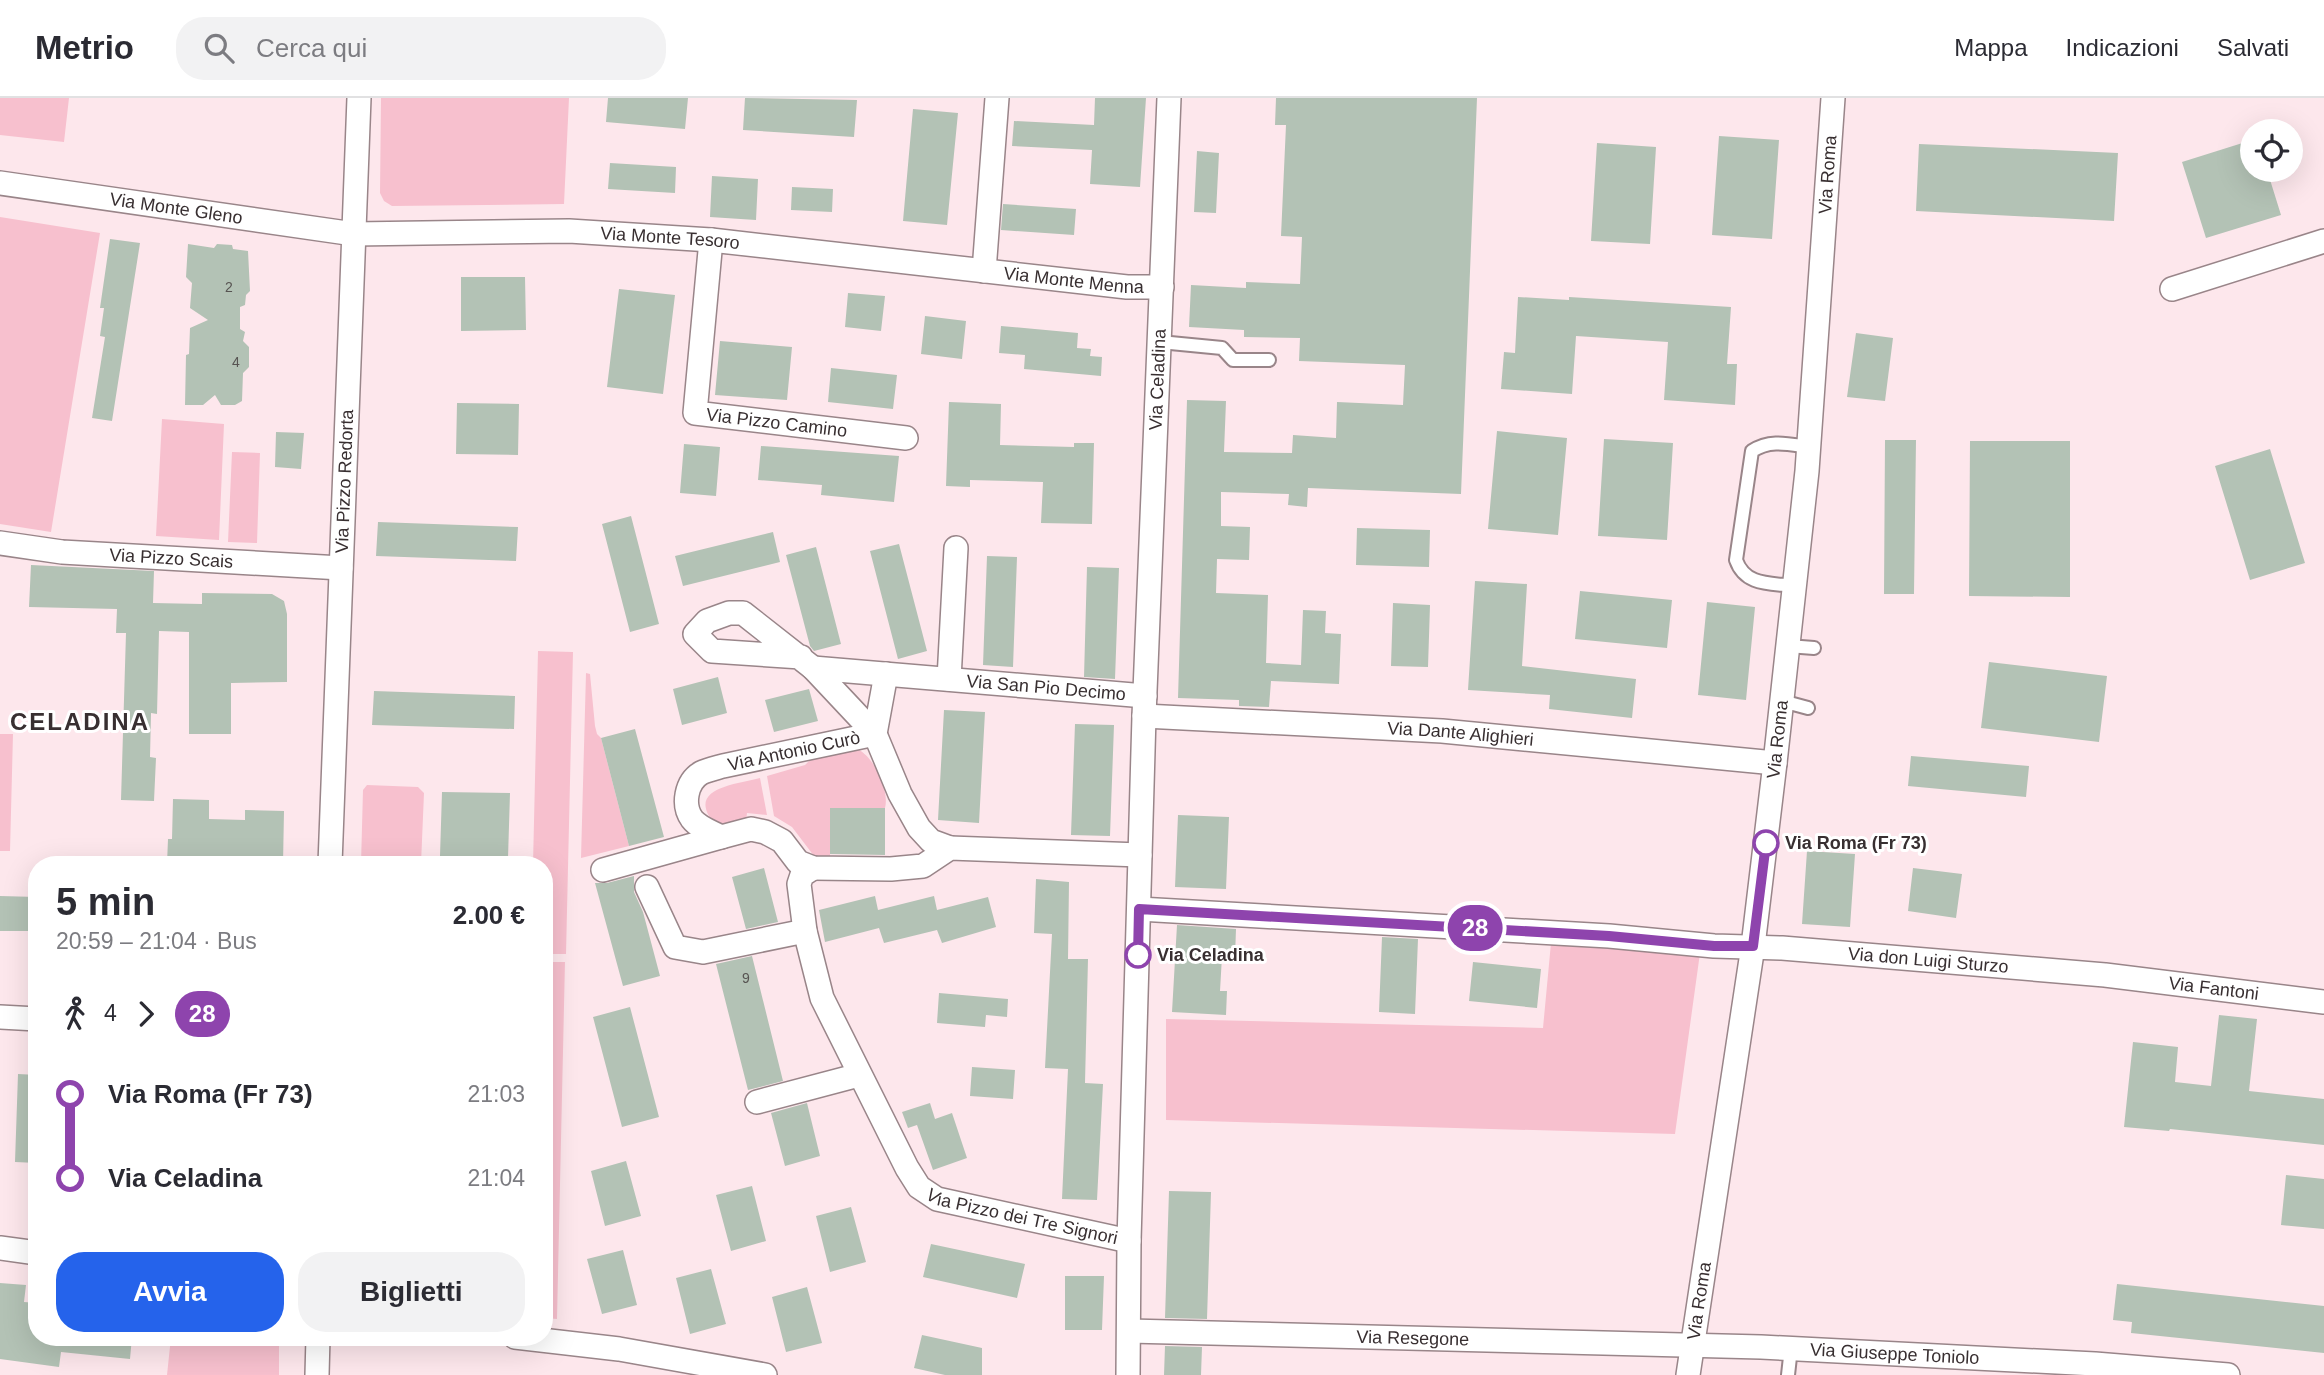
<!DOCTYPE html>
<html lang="it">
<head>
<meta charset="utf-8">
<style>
  :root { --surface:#fff; --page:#f2f2f3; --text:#2b2b33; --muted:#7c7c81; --line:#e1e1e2; --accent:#2563eb }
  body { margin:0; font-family:Arial,sans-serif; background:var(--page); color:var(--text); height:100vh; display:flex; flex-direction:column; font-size:26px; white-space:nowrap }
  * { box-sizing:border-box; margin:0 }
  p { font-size:23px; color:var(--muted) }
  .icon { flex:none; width:38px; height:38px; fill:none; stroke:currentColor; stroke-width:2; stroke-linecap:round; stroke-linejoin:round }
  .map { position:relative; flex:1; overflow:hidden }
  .drawer { position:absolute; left:28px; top:758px; width:525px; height:490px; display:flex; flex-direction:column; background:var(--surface); border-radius:28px; box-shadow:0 7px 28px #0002 }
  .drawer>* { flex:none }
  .badge { padding:0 14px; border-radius:23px; font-size:24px; line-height:46px }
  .controls { position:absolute; left:2240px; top:21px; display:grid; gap:14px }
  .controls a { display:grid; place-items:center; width:63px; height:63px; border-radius:50%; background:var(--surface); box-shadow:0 7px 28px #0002; font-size:35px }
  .map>.badge { position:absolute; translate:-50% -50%; box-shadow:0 0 0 4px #fff }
  .legs { display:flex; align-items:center; gap:10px; height:77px; padding:0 28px; font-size:23px }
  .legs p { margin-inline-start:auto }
  .head { display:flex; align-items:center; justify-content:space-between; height:119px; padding:0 28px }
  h1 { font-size:38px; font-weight:700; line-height:52px }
  .cta { display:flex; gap:14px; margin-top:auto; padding:14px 28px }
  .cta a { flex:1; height:80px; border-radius:28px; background:var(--accent); color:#fff; font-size:28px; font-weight:700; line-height:80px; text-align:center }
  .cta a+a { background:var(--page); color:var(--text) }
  ul { padding:0 28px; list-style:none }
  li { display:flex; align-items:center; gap:24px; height:84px; font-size:26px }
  li i { display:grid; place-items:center; width:10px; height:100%; margin:0 9px; background:currentColor }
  li i::after { content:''; width:18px; height:18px; margin:-9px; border:5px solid; border-radius:50%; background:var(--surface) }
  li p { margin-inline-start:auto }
  li:first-child i { background:linear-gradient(#0000 50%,currentColor 0) }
  li:last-child i { background:linear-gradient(currentColor 50%,#0000 0) }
  header { display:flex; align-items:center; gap:42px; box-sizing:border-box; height:98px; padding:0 35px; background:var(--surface); border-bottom:2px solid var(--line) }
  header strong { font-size:33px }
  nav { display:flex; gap:38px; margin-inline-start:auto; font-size:24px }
  .search { width:490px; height:63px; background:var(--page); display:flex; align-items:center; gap:18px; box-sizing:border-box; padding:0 24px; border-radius:28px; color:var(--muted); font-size:26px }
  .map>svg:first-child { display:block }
  .green { fill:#f7c0ce }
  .building { fill:#b3c2b5 }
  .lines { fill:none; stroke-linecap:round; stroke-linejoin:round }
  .lane-casing { stroke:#998589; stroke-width:16 }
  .street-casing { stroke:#998589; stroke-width:26 }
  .lane { stroke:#fff; stroke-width:12 }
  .street { stroke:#fff; stroke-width:23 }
  .line-1-casing { stroke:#fff; stroke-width:16 }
  .line-1 { stroke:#8e44ad; stroke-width:10 }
  .stop-1-dot { fill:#fff; stroke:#8e44ad; stroke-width:3.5 }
  .labels { text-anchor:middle; stroke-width:6; stroke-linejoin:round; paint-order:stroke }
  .number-label { font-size:14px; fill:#575452 }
  .street-label { font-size:18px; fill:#382f31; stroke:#fff }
  .stop-label { font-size:18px; font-weight:bold; fill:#382f31; stroke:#fff; text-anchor:start }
  .district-label { font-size:24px; font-weight:bold; letter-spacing:2px; fill:#382f31; stroke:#fff }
</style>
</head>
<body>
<header>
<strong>Metrio</strong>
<div class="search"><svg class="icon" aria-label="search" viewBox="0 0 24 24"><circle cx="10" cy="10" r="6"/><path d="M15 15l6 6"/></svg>Cerca qui</div>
<nav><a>Mappa</a><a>Indicazioni</a><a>Salvati</a></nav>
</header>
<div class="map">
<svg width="2324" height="1277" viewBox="0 0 2324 1277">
  <rect width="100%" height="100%" fill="#fde7ec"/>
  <path class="green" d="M0 0H69L64 44 0 37Z
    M381 0H569L564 106 392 108 384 103 380 95Z
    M0 119 100 135 51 434 0 426Z
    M162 321 224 326 219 442 156 438Z
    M232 354 260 355 257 445 228 444Z
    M538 553 573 554 566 856H544V766H533Z
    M586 575 590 576 595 628 597 636 601 640 629 748 581 760Z
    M0 636H13L10 753H0Z
    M855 650C873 656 890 692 885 710H831L830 759 814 758 792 729 774 718 767 678 805 667 812 660Z
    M760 680 767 717 747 715 746 723 718 730C682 691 732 687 760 680Z
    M367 687 418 689 424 695 421 766H361L363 692Z
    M1551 845 1700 855 1675 1036 1166 1022V921L1543 930Z
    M544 864H565L557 1221 544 1220Z
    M171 1239H279V1277H167Z"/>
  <path class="building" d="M608 0H688L685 31 606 24Z
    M745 0 857 2 854 39 743 32Z
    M1095 0H1146L1140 89 1090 86 1092 52 1012 48 1014 23 1094 27Z
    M1276 0H1477L1461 396 1308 390 1307 409 1288 407 1289 396 1221 394V428L1250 429 1249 462 1217 461 1216 495 1268 497 1266 565 1301 567 1303 512 1326 513 1325 535 1341 536 1339 586 1271 583 1269 609 1239 608V602L1178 600 1187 302 1226 303 1224 354 1292 355 1293 337 1336 340 1337 304 1403 307 1405 267 1299 263 1300 240 1244 239V232L1189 229 1191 187 1246 190V184L1300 186 1302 139 1281 138 1286 27H1275Z
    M913 11 958 15 947 127 903 123Z
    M1719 38 1779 42 1772 141 1712 137Z
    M2252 42V72H2267L2281 117 2206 140 2182 64Z
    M1597 45 1656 49 1650 146 1591 143Z
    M1919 46 2118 55 2114 123 1916 113Z
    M1197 53 1219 55 1216 115 1194 114Z
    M610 65 676 69 675 95 608 91Z
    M712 78 758 81 756 122 710 119Z
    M792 89 833 91 832 114 791 112Z
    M1003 106 1076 111 1074 137 1001 132Z
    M110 141 140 145 112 323 92 320 105 239 100 238 104 210H100Z
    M188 146 214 150 217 146 232 147 233 151 248 153 250 193 246 197 245 207 240 209V231L245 234 243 243 249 249V269L243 275 242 303 235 307H221L215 297 203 307H185L186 257 189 256 190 230 208 222 190 210 192 185 186 179Z
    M461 179H525L526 232 461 233Z
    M619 191 675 197 663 296 607 289Z
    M848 195 885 198 881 233 845 229Z
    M1518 199 1569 202V199L1731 209 1727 266H1737L1735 307 1664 302 1668 244 1576 238 1572 296 1501 291 1504 254 1515 255Z
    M925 218 966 223 962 261 921 256Z
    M1001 228 1078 235 1077 250 1091 251 1090 258 1102 259 1101 278 1024 271 1025 257 999 255Z
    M1856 235 1893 240 1885 303 1847 299Z
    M720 243 792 249 787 302 715 297Z
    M831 270 897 277 893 311 828 304Z
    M949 304 1001 306 1000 347 1074 349V345H1094L1092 426 1041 425 1043 384 970 382V389L946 388Z
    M457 305 519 306 518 357 456 356Z
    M1497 333 1567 340 1558 437 1488 431Z
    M276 334 304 335 301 371 275 369Z
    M1604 341 1673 345 1667 442 1598 438Z
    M1885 342H1916L1914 496H1884Z
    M1970 343H2070V499L1969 498Z
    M684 346 720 349 716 398 680 395Z
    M761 348 899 358 894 404 821 397 822 387 758 382Z
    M2270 351 2305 465 2250 482 2215 368Z
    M631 418 659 526 630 534 602 426Z
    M378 424 518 429 516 463 376 458Z
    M1357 430 1430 432 1429 469 1356 467Z
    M773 434 780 464 683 488 675 458Z
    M899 446 927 553 898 561 870 453Z
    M816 449 841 546 814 553 810 548 786 457Z
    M987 458 1017 459 1013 569 983 567Z
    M31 467 154 473 153 505 202 506V495L272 496 284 503 287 516V584L231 585V636H189V534L159 533 157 616 151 615 150 659 156 660 154 703 121 702 126 535H116L117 511 29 509Z
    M1087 469 1119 470 1115 581 1084 579Z
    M1475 483 1527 486 1522 568 1636 581 1632 620 1549 611 1550 597 1468 592Z
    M1580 493 1672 502 1667 550 1575 541Z
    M1707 504 1755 509 1746 602 1698 597Z
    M1393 505 1430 507 1428 569 1391 568Z
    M1989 564 2107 578 2099 644 1981 630Z
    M718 579 727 615 682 627 673 591Z
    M809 591 818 623 774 634 765 602Z
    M374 593 515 598 514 631 372 627Z
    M944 612 985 614 979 725 938 722Z
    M1075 626 1114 627 1110 738 1071 737Z
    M635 631 664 739 629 748 601 640Z
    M1911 658 2029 668 2026 699 1908 688Z
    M442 694 510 695 508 760 440 758Z
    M173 701 209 702V721L245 722V712L284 713 283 766H167L168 741H172Z
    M830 710H885V757L830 756Z
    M1178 717 1229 719 1226 791 1175 789Z
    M1807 753 1855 756 1850 829 1802 826Z
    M764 770 778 824 746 831 732 779Z
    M1913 770 1962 776 1956 820 1908 813Z
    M634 778V794L643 814 660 878 623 888 595 785H607Z
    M1036 781 1069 784 1068 861H1088L1085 985 1103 986 1097 1102 1062 1101 1068 971 1045 970 1052 836 1034 835Z
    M0 798 37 799V833H0Z
    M875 798 878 812 934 798 937 812 988 799 996 829 942 845 937 832 884 845 879 830 825 844 819 812Z
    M1177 827 1236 831 1235 859 1222 858 1220 893H1227L1226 917 1172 914Z
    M1382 839 1418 841 1415 916 1379 914Z
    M752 858 783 983 748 992 716 866Z
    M1473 864 1541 871 1537 910 1469 903Z
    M939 895 1008 901 1007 919 986 917 985 929 937 925Z
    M630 909 659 1019 622 1029 593 919Z
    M2219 917 2257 921 2249 993 2324 1001V1047L2170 1031 2169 1033 2124 1029 2133 944 2178 949 2175 984 2211 988Z
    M972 969 1015 972 1013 1001 970 998Z
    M18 976 37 977V1065L15 1064Z
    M807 1005 820 1058 785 1068 771 1015Z
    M930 1005 935 1021 952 1015 967 1060 933 1072 917 1027 908 1030 902 1014Z
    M626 1063 641 1118 605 1128 591 1073Z
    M2286 1077 2324 1081V1131L2281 1127Z
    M752 1088 766 1143 731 1153 716 1097Z
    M1169 1093 1211 1094 1207 1221 1165 1220Z
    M851 1109 866 1164 830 1174 816 1118Z
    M931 1146 1025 1166 1017 1200 923 1179Z
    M623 1152 637 1207 602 1216 587 1161Z
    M711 1171 726 1226 690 1236 676 1180Z
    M1065 1178H1104L1102 1232H1065Z
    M0 1185 26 1187 24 1204 37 1205V1239H132L130 1261 61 1254 59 1269 0 1261Z
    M2117 1186 2324 1208V1255L2131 1235 2132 1224 2113 1222Z
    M807 1189 822 1245 786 1254 772 1199Z
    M922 1237 982 1250V1277H945L914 1270Z
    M1165 1248 1202 1249 1201 1277H1164Z"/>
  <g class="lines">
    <defs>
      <path id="lane" d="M1160 244 1222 250 1233 262H1269
        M1794 488C1770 485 1745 488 1736 462L1752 353C1770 341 1788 346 1809 349
        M1788 548 1814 550
        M1782 603 1808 610
        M1788 1277 1791 1250"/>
      <g id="street">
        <path id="s1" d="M0 85 354 136 569 133 711 142 1127 189H1162"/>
        <path id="s2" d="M711 142 695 315 906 340"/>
        <path d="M984 173 997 0"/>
        <path d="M2172 191 2324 143"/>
        <path id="s3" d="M0 445 62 454 341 470"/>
        <path d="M801 559 712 553 695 536 707 523 729 515H743L813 570 875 636 900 696 919 730 931 743 950 750"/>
        <path id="s4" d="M813 570 1145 598"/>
        <path d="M949 581 956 450"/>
        <path id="s5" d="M1144 618 1442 633 1775 665"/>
        <path d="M875 636 723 668C716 670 707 672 701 675 686 684 682 707 692 721 699 730 712 734 721 739L751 731 765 734 782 743 798 764 813 770 891 771 923 768 950 750 1140 757"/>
        <path d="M875 636 886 576"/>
        <path id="s6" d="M330 766 359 0"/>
        <path id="s7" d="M813 770 802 777 799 786 805 833 822 900 907 1070 919 1089 937 1101 1129 1143"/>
        <path d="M603 772 721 739"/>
        <path d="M647 789 675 849 703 854 805 833"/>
        <path id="s8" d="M1139 811 1609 838 1714 848 1782 850 2105 877 2324 904"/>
        <path d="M0 919 37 921"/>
        <path d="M757 1004 859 977"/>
        <path d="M0 1150 37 1155"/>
        <path id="s9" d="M1129 1233 1761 1249 2095 1266 2228 1277"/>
        <path d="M515 1239 619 1251 765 1277"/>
        <path d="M317 1277 318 1239"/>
        <path id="s10" d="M1128 1277 1129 1143 1144 618 1169 0"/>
        <path id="s11" d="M1688 1277 1753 848 1775 665 1807 373 1833 0"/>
      </g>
    </defs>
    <use href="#lane" class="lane-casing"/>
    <use href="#street" class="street-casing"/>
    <use href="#lane" class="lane"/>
    <use href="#street" class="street"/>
  </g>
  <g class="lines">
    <defs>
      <path id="line-1" d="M1138 857 1139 811 1609 838 1714 848H1753L1766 745"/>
    </defs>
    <use href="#line-1" class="line-1-casing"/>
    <use href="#line-1" class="line-1"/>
  </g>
  <g class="stop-1-dot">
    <circle cx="1766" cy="745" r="12"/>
    <circle cx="1138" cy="857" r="12"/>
  </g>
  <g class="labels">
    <g class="number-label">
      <text x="229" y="194">2</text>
      <text x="236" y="269">4</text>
      <text x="746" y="885">9</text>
    </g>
    <g class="street-label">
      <text dy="6" stroke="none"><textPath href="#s11" startOffset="1209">Via Roma</textPath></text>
      <text dy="6" stroke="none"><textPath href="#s1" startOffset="178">Via Monte Gleno</textPath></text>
      <text dy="6" stroke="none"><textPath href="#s1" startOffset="674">Via Monte Tesoro</textPath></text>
      <text dy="6" stroke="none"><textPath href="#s1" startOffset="1080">Via Monte Menna</textPath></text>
      <text dy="6" stroke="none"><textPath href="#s10" startOffset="996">Via Celadina</textPath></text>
      <text dy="6" stroke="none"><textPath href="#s2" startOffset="256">Via Pizzo Camino</textPath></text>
      <text dy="6" stroke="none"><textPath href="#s6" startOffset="383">Via Pizzo Redorta</textPath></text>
      <text dy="6" stroke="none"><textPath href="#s3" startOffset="172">Via Pizzo Scais</textPath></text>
      <text dy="6" stroke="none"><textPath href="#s4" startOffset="234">Via San Pio Decimo</textPath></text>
      <text dy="6" stroke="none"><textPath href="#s5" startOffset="317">Via Dante Alighieri</textPath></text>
      <text dy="6" stroke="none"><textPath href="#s11" startOffset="642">Via Roma</textPath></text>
      <text transform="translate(794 653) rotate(-12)" y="6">Via Antonio Curò</text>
      <text dy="6" stroke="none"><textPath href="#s8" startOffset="791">Via don Luigi Sturzo</textPath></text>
      <text dy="6" stroke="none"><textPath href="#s8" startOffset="1078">Via Fantoni</textPath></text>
      <text dy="6" stroke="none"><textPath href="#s7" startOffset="460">Via Pizzo dei Tre Signori</textPath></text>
      <text dy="6" stroke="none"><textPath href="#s11" startOffset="75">Via Roma</textPath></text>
      <text dy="6" stroke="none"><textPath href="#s9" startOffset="284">Via Resegone</textPath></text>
      <text dy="6" stroke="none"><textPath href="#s9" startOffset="766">Via Giuseppe Toniolo</textPath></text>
    </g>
    <g class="stop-label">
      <text x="1785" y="751">Via Roma (Fr 73)</text>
      <text x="1157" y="863">Via Celadina</text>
    </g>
    <g class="district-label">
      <text x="80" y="632">CELADINA</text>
    </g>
  </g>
</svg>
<div class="controls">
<a><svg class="icon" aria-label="locate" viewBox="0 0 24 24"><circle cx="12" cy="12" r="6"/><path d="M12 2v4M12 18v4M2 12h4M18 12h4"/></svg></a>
</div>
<b class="badge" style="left:1475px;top:830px;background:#8e44ad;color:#fff">28</b>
<section class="drawer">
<div class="head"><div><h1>5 min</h1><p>20:59 – 21:04 · Bus</p></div><b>2.00 €</b></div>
<div class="legs"><svg class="icon" aria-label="walk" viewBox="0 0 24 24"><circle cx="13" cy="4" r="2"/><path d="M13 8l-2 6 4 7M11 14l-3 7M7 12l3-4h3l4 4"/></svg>4<svg class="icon" aria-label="forward" viewBox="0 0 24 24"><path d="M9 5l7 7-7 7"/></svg><b class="badge" style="background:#8e44ad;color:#fff">28</b></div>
<ul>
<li><i style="color:#8e44ad"></i><b>Via Roma (Fr 73)</b><p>21:03</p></li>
<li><i style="color:#8e44ad"></i><b>Via Celadina</b><p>21:04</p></li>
</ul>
<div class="cta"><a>Avvia</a><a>Biglietti</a></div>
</section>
</div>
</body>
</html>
